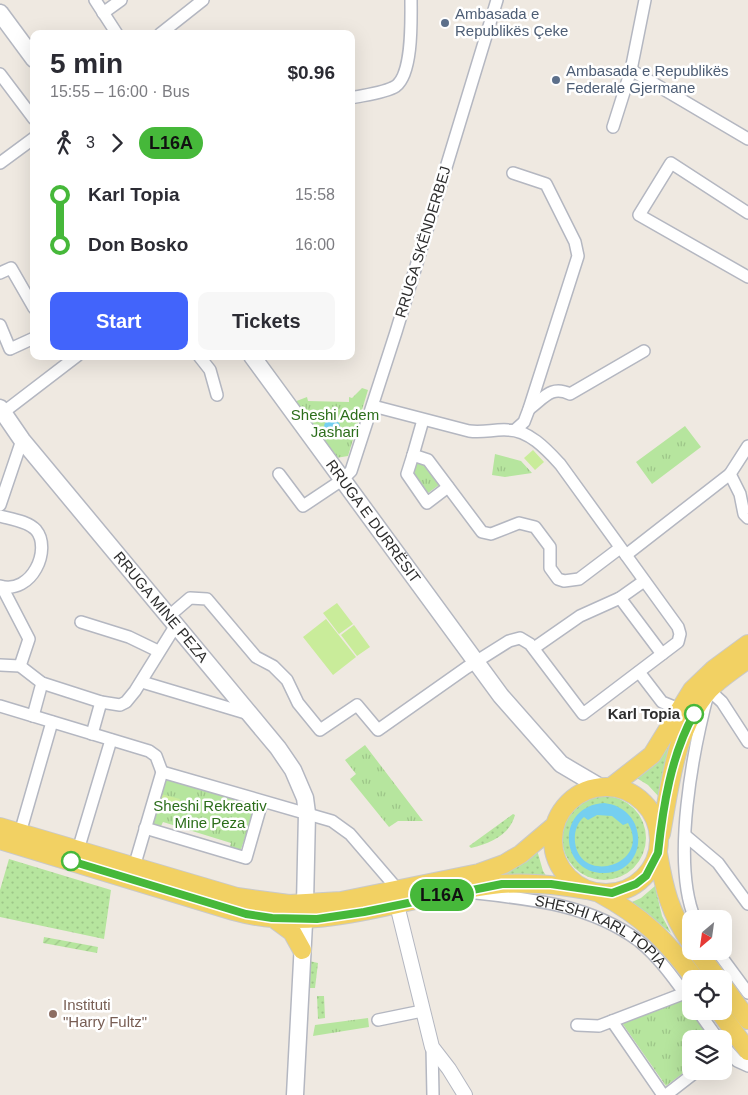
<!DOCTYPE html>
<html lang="en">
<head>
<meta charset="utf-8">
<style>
  :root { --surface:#fff; --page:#f7f7f7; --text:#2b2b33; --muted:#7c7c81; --accent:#4264fb }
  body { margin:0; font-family:Helvetica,sans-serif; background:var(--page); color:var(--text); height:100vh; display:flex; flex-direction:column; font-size:19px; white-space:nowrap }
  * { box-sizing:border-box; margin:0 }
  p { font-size:16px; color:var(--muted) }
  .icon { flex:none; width:28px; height:28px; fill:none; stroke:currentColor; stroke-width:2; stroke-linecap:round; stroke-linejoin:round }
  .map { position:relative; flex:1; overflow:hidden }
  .panel { position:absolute; left:30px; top:30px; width:325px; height:330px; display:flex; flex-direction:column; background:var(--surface); border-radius:10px; box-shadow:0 5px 20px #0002 }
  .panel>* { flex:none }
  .badge { padding:0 10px; border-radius:16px; font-size:18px; line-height:32px }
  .needle { width:32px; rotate:209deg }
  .tools { position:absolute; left:682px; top:910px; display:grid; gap:10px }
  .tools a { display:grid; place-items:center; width:50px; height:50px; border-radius:10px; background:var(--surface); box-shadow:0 5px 20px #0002; font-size:25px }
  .map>.badge { position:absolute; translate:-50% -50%; box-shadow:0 0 0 2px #fff }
  .legs { display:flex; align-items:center; gap:8px; height:55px; padding:0 20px; font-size:16px }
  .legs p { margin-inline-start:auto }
  .headline { display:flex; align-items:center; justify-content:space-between; height:85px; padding:0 20px }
  h1 { font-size:28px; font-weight:700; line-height:38px }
  .primary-button { display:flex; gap:10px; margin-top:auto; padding:10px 20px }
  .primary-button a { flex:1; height:58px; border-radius:10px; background:var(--accent); color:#fff; font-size:20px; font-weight:700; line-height:58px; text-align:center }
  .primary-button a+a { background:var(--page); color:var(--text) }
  ul { padding:0 20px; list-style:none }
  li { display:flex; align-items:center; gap:18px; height:50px; font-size:19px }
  li i { display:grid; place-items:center; width:8px; height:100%; margin:0 6px; background:currentColor }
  li i::after { content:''; width:12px; height:12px; margin:-6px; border:4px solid; border-radius:50%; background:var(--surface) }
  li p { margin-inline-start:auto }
  li:first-child i { background:linear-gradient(#0000 50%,currentColor 0) }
  li:last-child i { background:linear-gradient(currentColor 50%,#0000 0) }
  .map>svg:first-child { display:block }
  .grass { fill:url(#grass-dots) }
  .park { fill:url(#park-tufts) }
  .garden { fill:url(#garden-furrows) }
  .pitch { fill:#c9ec9a }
  .water { fill:#75cff0; fill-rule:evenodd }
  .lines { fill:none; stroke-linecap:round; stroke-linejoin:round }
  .minor-casing { stroke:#b4b7c1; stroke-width:14 }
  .tertiary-casing { stroke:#b4b7c1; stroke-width:16 }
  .secondary-casing { stroke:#b4b7c1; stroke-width:19 }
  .primary-casing { stroke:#c9c9c9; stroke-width:20 }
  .minor { stroke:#fff; stroke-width:11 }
  .tertiary { stroke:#fff; stroke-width:14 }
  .secondary { stroke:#fff; stroke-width:16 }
  .primary { stroke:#f2d163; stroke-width:18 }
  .line-1-casing { stroke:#fff; stroke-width:11 }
  .line-1 { stroke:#46b83a; stroke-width:8 }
  .service-dot { fill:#5c6f8a; stroke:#fff; stroke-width:2 }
  .stop-1-dot { fill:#fff; stroke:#46b83a; stroke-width:2.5 }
  .education-dot { fill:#8d6e63; stroke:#fff; stroke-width:2 }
  .labels { text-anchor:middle; stroke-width:5; stroke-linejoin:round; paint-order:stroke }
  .service-label { font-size:15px; fill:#4e5e75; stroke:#fff; text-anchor:start }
  .street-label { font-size:15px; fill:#2e2e2e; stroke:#fff }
  .park-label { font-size:15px; fill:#2c6e1b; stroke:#fff }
  .stop-label { font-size:15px; font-weight:bold; fill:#2e2e2e; stroke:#fff; text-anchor:end }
  .education-label { font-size:15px; fill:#785e54; stroke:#fff; text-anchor:start }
</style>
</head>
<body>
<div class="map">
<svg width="748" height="1095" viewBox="0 0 748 1095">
  <defs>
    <pattern id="grass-dots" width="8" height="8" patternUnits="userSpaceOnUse" patternTransform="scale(1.25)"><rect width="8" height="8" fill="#b6e59e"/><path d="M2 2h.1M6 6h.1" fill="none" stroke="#9dc588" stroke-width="1.8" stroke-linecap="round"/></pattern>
    <pattern id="park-tufts" width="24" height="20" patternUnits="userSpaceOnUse" patternTransform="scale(1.25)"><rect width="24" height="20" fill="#b6e59e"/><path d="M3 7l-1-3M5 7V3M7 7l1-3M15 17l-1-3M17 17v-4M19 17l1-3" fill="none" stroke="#9dc588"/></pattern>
    <pattern id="garden-furrows" width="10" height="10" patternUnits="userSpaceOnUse" patternTransform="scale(1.25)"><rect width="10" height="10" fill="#b6e59e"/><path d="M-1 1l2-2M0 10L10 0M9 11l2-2" fill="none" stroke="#9dc588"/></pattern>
  </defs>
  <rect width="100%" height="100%" fill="#efe9e1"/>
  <path class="grass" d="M672 742 660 798 648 785 635 777 650 766Z
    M562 838a42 42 0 1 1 84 0a42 42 0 1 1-84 0Z
    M513 814 515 815C509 836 490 843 471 848L469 846Z
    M537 850 543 871 549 880 480 878Z
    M9 859 111 890 104 939 0 917V890Z
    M655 886 662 916 671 933 632 902 641 898Z
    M309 961 318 963 315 988H307Z
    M317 996H324L325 1018 318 1019Z"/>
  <path class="park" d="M362 388 368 390 348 456 336 458 294 402 307 397 308 401 349 402V397L352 398Z
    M685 426 701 447 652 484 636 462Z
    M495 454 521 461 532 473 505 477 492 475Z
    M417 463 424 465 439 485 428 493 414 473Z
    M365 745 423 821H398L389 827 350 779 356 774 345 760Z
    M168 779 251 804 254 812 241 849H229L231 843 163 822 160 828 153 825 151 822 165 781Z
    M682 997 714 1039H691V1067L666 1086 620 1020Z
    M368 1018 369 1027 313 1036 315 1025Z"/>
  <path class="garden" d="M44 937 98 947 97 953 43 943Z"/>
  <path class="pitch" d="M533 450 544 462 535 470 524 458Z
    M337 603 353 624 339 634 323 613Z
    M326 619 356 657 333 675 303 637Z
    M354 625 370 647 357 656 341 635Z
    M161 794 180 799 177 811 158 805Z"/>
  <path class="water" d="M324 427a8 8 0 1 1 16 0a8 8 0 1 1-16 0Z
    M604 803C650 808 649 872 605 873 559 874 555 806 604 803ZM597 815 612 816 623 825 628 823C652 865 580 886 575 842 574 832 577 823 584 817L588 820Z"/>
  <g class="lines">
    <defs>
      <g id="minor">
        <path d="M95 0 117 34"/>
        <path d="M103 13 121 0"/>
        <path d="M160 34 203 0"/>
        <path d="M631 70 748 139"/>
        <path d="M0 74 34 119"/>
        <path d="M351 98C364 95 385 93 396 86 413 73 411 19 411 0"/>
        <path d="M613 127 631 70 645 0"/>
        <path d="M0 163 34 138"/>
        <path d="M513 173 546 184 575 242 578 256 529 409 524 422 515 430"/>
        <path d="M748 213 671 163 639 215 748 277"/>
        <path d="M0 273 11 268 34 308"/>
        <path d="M0 325 10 349 34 338"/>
        <path d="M199 356 210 370 217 395"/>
        <path d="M529 409C544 398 551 385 570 394L644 351"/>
        <path d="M0 415 77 356"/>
        <path d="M423 420 413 455 428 460 482 532 491 534 519 523 535 527 550 547V568L558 579 564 581 579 579 620 548"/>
        <path d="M413 455 407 474 427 503 448 487"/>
        <path d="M279 474 303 506 342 480 351 471 396 332 497 0"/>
        <path d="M730 474 740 494 744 514 748 518"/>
        <path d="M0 505 22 440"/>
        <path d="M0 516C11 519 28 521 36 530 52 549 32 595 0 586"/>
        <path d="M626 555 730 474 748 446"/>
        <path d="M2 587 29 639 20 666"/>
        <path d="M620 598 662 654"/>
        <path d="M169 616 190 598 207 599 256 657 273 666 287 680 298 703 320 730 357 705 378 730 466 668 509 641 520 638 530 644 583 714 678 642 680 634 678 627 560 464C547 450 529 430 508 430 494 429 484 433 469 431L373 406"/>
        <path d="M81 622 129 637 158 651"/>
        <path d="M534 648 580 616 620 598 644 581"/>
        <path d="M0 665 20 666 42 683 101 702 120 705 126 702 135 691 176 625"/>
        <path d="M639 672 662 702 679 709"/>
        <path d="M142 682 249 714"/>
        <path d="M0 706 149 751 156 756 162 772"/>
        <path d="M33 716 42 683"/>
        <path d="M92 734 101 702"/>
        <path d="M162 772 332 821 350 834 399 891"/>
        <path d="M145 828 246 858 262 802"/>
        <path d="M20 833 52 722"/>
        <path d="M686 836 718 863 748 904"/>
        <path d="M78 850 111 740"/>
        <path d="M134 867 162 772"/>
        <path id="s1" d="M475 893C532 899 591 905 639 941 660 958 675 980 691 1002"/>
        <path d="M695 919C671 862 693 749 709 690L722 702 748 742"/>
        <path d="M717 951 748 993"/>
        <path d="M698 1011 718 1039"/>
        <path d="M378 1020 422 1011"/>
        <path d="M612 1021 663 1095"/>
        <path d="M577 1025 599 1026 685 993"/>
        <path d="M724 1046 737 1061 748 1066"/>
        <path d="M432 1047 433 1095"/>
        <path d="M666 1095 697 1071"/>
      </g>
      <path id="tertiary" d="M397 905 432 1047 449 1069 465 1095"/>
      <g id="secondary">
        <path d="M0 13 34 59"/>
        <path id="s2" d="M252 356 501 696 561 764 600 787"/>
        <path id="s3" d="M0 408 22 440 278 748 293 770 305 798 307 813 305 904 295 1095"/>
      </g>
      <path id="primary" d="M553 840a53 53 0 1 1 106 0a53 53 0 1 1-106 0Z
        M611 787 652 755 692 690 714 669 748 644
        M0 827 237 897 289 904 341 901 479 873 504 864 521 854 554 826
        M661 834C670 786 675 728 709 690 720 678 735 669 748 659
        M0 840 233 911C322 936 404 896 492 885 524 881 555 885 587 890
        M658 853C664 888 670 914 691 943
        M599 893C643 917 665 939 695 979
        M273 918 292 932 302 950
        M697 951 718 979
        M724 987 748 1020
        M719 1011 748 1051"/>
    </defs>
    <use href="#minor" class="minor-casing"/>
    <use href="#tertiary" class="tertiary-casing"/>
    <use href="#secondary" class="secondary-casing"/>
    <use href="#primary" class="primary-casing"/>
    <use href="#minor" class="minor"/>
    <use href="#tertiary" class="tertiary"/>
    <use href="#secondary" class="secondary"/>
    <use href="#primary" class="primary"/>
  </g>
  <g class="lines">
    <defs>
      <path id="line-1" d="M71 861 246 914 272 918 317 919 364 912 502 884H551L612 893 636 884 646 876 658 853C663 807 671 755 694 714"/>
    </defs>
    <use href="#line-1" class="line-1-casing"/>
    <use href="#line-1" class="line-1"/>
  </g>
  <g class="service-dot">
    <circle cx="445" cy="23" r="5"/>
    <circle cx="556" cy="80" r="5"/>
  </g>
  <g class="stop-1-dot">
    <circle cx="694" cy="714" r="9"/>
    <circle cx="71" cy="861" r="9"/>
  </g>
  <circle class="education-dot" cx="53" cy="1014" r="5"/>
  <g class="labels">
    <g class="service-label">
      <text x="455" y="19">Ambasada e<tspan x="455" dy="17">Republikës Çeke</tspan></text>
      <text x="566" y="76">Ambasada e Republikës<tspan x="566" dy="17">Federale Gjermane</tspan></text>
    </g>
    <g class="street-label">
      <text transform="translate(423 242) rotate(-73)" y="5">RRUGA SKËNDERBEJ</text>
      <text dy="5" stroke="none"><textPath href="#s2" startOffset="205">RRUGA E DURRËSIT</textPath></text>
      <text dy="5" stroke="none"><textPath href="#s3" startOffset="256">RRUGA MINE PEZA</textPath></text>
      <text dy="5" stroke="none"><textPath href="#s1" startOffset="134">SHESHI KARL TOPIA</textPath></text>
    </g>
    <g class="park-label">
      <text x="335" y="420">Sheshi Adem<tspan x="335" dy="17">Jashari</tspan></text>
      <text x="210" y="811">Sheshi Rekreativ<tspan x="210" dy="17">Mine Peza</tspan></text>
    </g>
    <g class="stop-label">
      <text x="680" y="719">Karl Topia</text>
    </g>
    <g class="education-label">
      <text x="63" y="1010">Instituti<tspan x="63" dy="17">"Harry Fultz"</tspan></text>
    </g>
  </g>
</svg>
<div class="tools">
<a><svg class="needle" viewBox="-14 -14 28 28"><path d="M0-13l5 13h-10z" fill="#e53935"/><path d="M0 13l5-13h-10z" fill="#7c7c81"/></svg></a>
<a><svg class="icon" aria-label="locate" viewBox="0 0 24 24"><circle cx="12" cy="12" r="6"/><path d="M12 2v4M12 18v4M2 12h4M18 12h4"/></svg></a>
<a><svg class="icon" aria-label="layers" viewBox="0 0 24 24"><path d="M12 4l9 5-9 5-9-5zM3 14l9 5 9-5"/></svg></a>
</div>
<b class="badge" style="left:442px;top:895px;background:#46b83a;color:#111">L16A</b>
<section class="panel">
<div class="headline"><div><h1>5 min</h1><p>15:55 – 16:00 · Bus</p></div><b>$0.96</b></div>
<div class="legs"><svg class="icon" aria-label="walk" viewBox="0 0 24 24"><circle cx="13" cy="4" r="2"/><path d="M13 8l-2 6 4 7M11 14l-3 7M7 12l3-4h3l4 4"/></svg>3<svg class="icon" aria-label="forward" viewBox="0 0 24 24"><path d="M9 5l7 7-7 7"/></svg><b class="badge" style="background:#46b83a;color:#111">L16A</b></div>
<ul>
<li><i style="color:#46b83a"></i><b>Karl Topia</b><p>15:58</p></li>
<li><i style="color:#46b83a"></i><b>Don Bosko</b><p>16:00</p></li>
</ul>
<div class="primary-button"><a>Start</a><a>Tickets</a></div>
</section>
</div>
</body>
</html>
